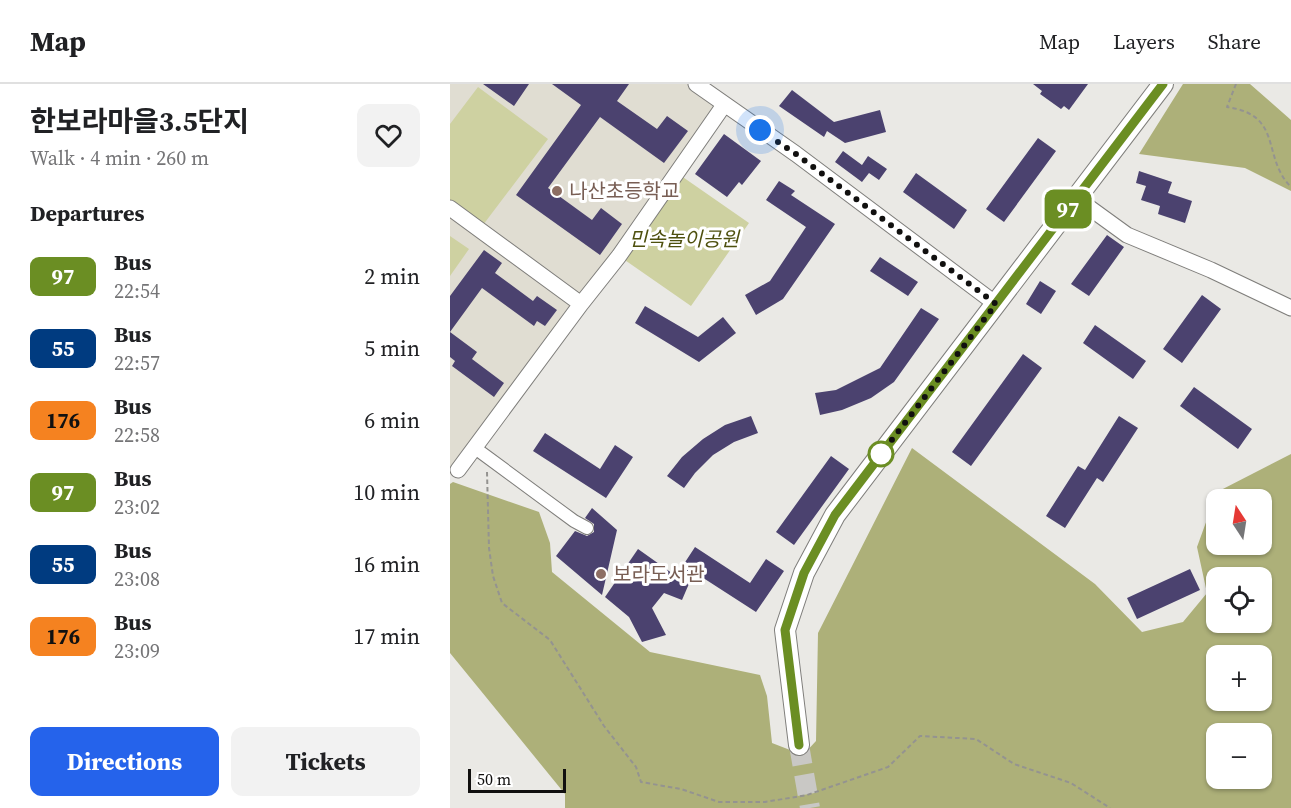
<!DOCTYPE html>
<html lang="en">
<head>
<meta charset="utf-8">
<style>
  :root { --surface:#fff; --page:#f2f2f2; --text:#202124; --muted:#757577; --line:#e0e0e0; --accent:#2563eb }
  body { margin:0; font-family:"Source Serif 4","Noto Sans KR",serif; background:var(--page); color:var(--text); height:100vh; display:flex; flex-direction:column; font-size:22px; white-space:nowrap }
  * { box-sizing:border-box; margin:0 }
  p { font-size:20px; color:var(--muted) }
  .icon { flex:none; width:33px; height:33px; fill:none; stroke:currentColor; stroke-width:2; stroke-linecap:round; stroke-linejoin:round }
  .map { position:relative; flex:1; overflow:hidden }
  .drawer { display:flex; flex-direction:column; background:var(--surface); width:450px }
  .drawer>* { flex:none }
  .badge { padding:0 12px; border-radius:9px; font-size:21px; line-height:39px }
  .needle { width:39px; rotate:348deg }
  .fabs { position:absolute; left:756px; top:405px; display:grid; gap:12px }
  .fabs a { display:grid; place-items:center; width:66px; height:66px; border-radius:12px; background:var(--surface); box-shadow:0 2px 4px #0004; font-size:30px }
  .scale { position:absolute; left:18px; bottom:15px; width:98px; box-sizing:border-box; padding-left:6px; border:3px solid #11100f; border-top:0; font-size:16px; line-height:21px; white-space:nowrap; color:#11100f; -webkit-text-stroke:4px #fff; paint-order:stroke }
  .you { position:absolute; width:30px; height:30px; margin:-15px; border:4px solid #fff; border-radius:50%; background:#1a73e8; box-shadow:0 0 0 9px #1a73e833 }
  .map>.badge { position:absolute; translate:-50% -50%; box-shadow:0 0 0 3px #fff }
  h2 { padding:0 30px; font-size:22px; line-height:54px }
  .round { display:grid; place-items:center; flex:none; width:63px; height:63px; border-radius:12px; background:var(--page) }
  .overview { display:flex; align-items:center; justify-content:space-between; height:102px; padding:0 30px }
  h1 { font-size:28px; font-weight:700; line-height:45px }
  .primary-button { display:flex; gap:12px; margin-top:auto; padding:12px 30px }
  .primary-button a { flex:1; height:69px; border-radius:12px; background:var(--accent); color:#fff; font-size:24px; font-weight:700; line-height:69px; text-align:center }
  .primary-button a+a { background:var(--page); color:var(--text) }
  ul { padding:0; list-style:none }
  li { display:flex; align-items:center; gap:18px; height:72px; padding:0 30px }
  li div { flex:1 }
  li b { display:block; font-size:22px }
  li em { font-style:normal }
  li .badge { min-width:66px; font-weight:700; text-align:center }
  header { display:flex; align-items:center; gap:36px; box-sizing:border-box; height:84px; padding:0 30px; background:var(--surface); border-bottom:2px solid var(--line) }
  header strong { font-size:28px }
  nav { display:flex; gap:33px; margin-inline-start:auto; font-size:21px }
  main { display:flex; flex:1; min-height:0 }
  .map>svg:first-child { display:block }
  .built { fill:#e0ddd2 }
  .green { fill:#ced1a1 }
  .forest { fill:#adb079; fill-rule:evenodd }
  .building { fill:#4b426f }
  .lines { fill:none; stroke-linecap:round; stroke-linejoin:round }
  .tertiary-tunnel { stroke:#c9c8c5; stroke-width:20; stroke-dasharray:20 10; stroke-linecap:butt }
  .pedestrian-casing { stroke:#7f7e7b; stroke-width:14 }
  .minor-casing { stroke:#7f7e7b; stroke-width:17 }
  .tertiary-casing { stroke:#7f7e7b; stroke-width:22 }
  .path { stroke:#949390; stroke-width:2; stroke-dasharray:4.5 3; stroke-linecap:butt }
  .pedestrian { stroke:#fff; stroke-width:12 }
  .minor { stroke:#fff; stroke-width:15 }
  .tertiary { stroke:#fff; stroke-width:20 }
  .line-casing { stroke:#fff; stroke-width:14 }
  .line { stroke:#6b8e23; stroke-width:9 }
  .walk { stroke:#11100f; stroke-width:6; stroke-dasharray:0 10.8 }
  .education-dot { fill:#8d6e63; stroke:#fff; stroke-width:2 }
  .stop-dot { fill:#fff; stroke:#6b8e23; stroke-width:3 }
  .labels { text-anchor:middle; stroke-width:6; stroke-linejoin:round; paint-order:stroke }
  .education-label { font-size:20px; fill:#785e54; stroke:#fff; text-anchor:start }
  .park-label { font-size:20px; font-style:italic; fill:#4e500e; stroke:#fff }
</style>
</head>
<body>
<header>
<strong>Map</strong>
<nav><a>Map</a><a>Layers</a><a>Share</a></nav>
</header>
<main>
<section class="drawer">
<div class="overview"><div><h1>한보라마을3.5단지</h1><p>Walk · 4 min · 260 m</p></div><a class="round"><svg class="icon" aria-label="heart" viewBox="0 0 24 24"><path d="M12 20l-8-8c-3-5 5-10 8-4 3-6 11-1 8 4z"/></svg></a></div>
<h2>Departures</h2>
<ul>
<li><span class="badge" style="background:#6b8e23;color:#fff">97</span><div><b>Bus</b><p>22:54</p></div><em>2 min</em></li>
<li><span class="badge" style="background:#003b80;color:#fff">55</span><div><b>Bus</b><p>22:57</p></div><em>5 min</em></li>
<li><span class="badge" style="background:#f58220;color:#111">176</span><div><b>Bus</b><p>22:58</p></div><em>6 min</em></li>
<li><span class="badge" style="background:#6b8e23;color:#fff">97</span><div><b>Bus</b><p>23:02</p></div><em>10 min</em></li>
<li><span class="badge" style="background:#003b80;color:#fff">55</span><div><b>Bus</b><p>23:08</p></div><em>16 min</em></li>
<li><span class="badge" style="background:#f58220;color:#111">176</span><div><b>Bus</b><p>23:09</p></div><em>17 min</em></li>
</ul>
<div class="primary-button"><a>Directions</a><a>Tickets</a></div>
</section>
<div class="map">
<svg width="841" height="724" viewBox="0 0 841 724">
  <rect width="100%" height="100%" fill="#eae9e5"/>
  <path class="built" d="M0 0H246L274 21 169 172 0 385Z"/>
  <path class="green" d="M28 3 98 55 33 141 0 116V40Z
    M227 89 299 139 241 222 169 172Z
    M0 152 19 165 0 192Z"/>
  <path class="forest" d="M733 0H800L841 36V107L795 84 689 70Z
    M462 364 645 500 692 548 733 538 757 509 747 463 767 408 841 370V724H115V710L0 569V400L3 398 89 428 100 459 102 488 200 568 310 591 317 612 322 659 353 671 366 657 368 549ZM766 416H812V460H766ZM766 494H812V538H766ZM766 572H812V616H766ZM766 650H812V694H766Z"/>
  <path class="building" d="M33 0H79L64 22Z
    M102 0H179L167 17 207 45 217 32 238 47 214 79 150 33 98 104 142 136 151 124 172 140 150 171 66 111 131 21Z
    M583 0H638L619 26 614 22 611 25 590 10 592 7Z
    M342 6 384 38 430 26 436 48 395 59 377 47 374 53 329 22Z
    M274 50 311 77 292 101 289 98 277 113 245 90Z
    M588 54 606 67 554 138 536 125Z
    M393 67 412 81 418 72 437 85 429 96 419 89 412 98 385 78Z
    M689 87 722 98 718 109 742 117 735 139 708 130 710 122 691 116 696 102 686 99Z
    M466 89 517 126 504 145 453 108Z
    M329 97 345 107 341 111 385 140 333 215 306 231 295 211 320 197 356 143 316 116Z
    M657 151 674 163 639 212 621 200Z
    M34 166 52 179 45 189 83 217 87 212 107 226 95 242 87 237 84 242 32 204 0 248V212Z
    M430 173 468 198 458 212 420 187Z
    M590 197 606 207 591 230 576 220Z
    M752 211 771 225 732 279 713 265Z
    M195 222 248 253 273 233 286 249 249 278 185 239Z
    M471 224 489 235 444 298 421 314 392 326 370 331 365 309 386 306 430 284Z
    M645 241 696 277 683 295 633 259Z
    M0 248 27 268 22 275 54 299 44 313 2 282 5 277 0 273Z
    M573 270 592 284 521 382 502 368Z
    M744 303 802 345 788 365 730 322Z
    M301 332 308 349 284 358 263 371 245 389 234 404 217 392 232 373 253 355 275 341Z
    M669 332 688 344 653 398 647 394 615 444 596 432 628 382 635 386Z
    M95 349 150 385 165 361 183 373 156 414 83 367Z
    M381 372 399 385 344 461 326 448Z
    M142 424 167 446 152 511 106 472 125 447 137 452 144 448V440L135 434Z
    M245 463 300 499 316 475 334 487 306 528 244 488 232 516 214 509 202 524 216 551 192 558 179 533 155 513 188 465 226 492Z
    M740 485 750 506 687 535 677 514Z"/>
  <g class="lines">
    <path class="tertiary-tunnel" d="M349 661 360 724"/>
    <defs>
      <path id="pedestrian" d="M25 364 124 437 137 444"/>
      <path id="minor" d="M246 0 346 70 546 220
        M626 114 677 151 761 186 841 224
        M0 124 131 220 8 386
        M131 220 169 172 274 21"/>
      <path id="tertiary" d="M349 661 335 546 354 489 385 431 713 0"/>
    </defs>
    <use href="#pedestrian" class="pedestrian-casing"/>
    <use href="#minor" class="minor-casing"/>
    <use href="#tertiary" class="tertiary-casing"/>
    <path class="path" d="M786 0 777 23C834 31 811 73 841 103
      M37 388 39 464 43 492 52 519 100 556 154 642 186 683 191 698 231 705 269 718H315L357 711 438 683 470 652 526 655 564 680 621 699 660 724"/>
    <use href="#pedestrian" class="pedestrian"/>
    <use href="#minor" class="minor"/>
    <use href="#tertiary" class="tertiary"/>
  </g>
  <g class="lines">
    <defs>
      <path id="line" d="M349 661 335 546 354 489 385 431 713 0"/>
    </defs>
    <use href="#line" class="line-casing"/>
    <use href="#line" class="line"/>
    <path class="walk" d="M310 46 346 70 546 220 425 378 431 370"/>
  </g>
  <g class="education-dot">
    <circle cx="107" cy="107" r="6"/>
    <circle cx="151" cy="490" r="6"/>
  </g>
  <circle class="stop-dot" cx="431" cy="370" r="12"/>
  <g class="labels">
    <g class="education-label">
      <text x="119" y="114">나산초등학교</text>
      <text x="163" y="497">보라도서관</text>
    </g>
    <g class="park-label">
      <text x="234" y="162">민속놀이공원</text>
    </g>
  </g>
</svg>
<div class="fabs">
<a><svg class="needle" viewBox="-14 -14 28 28"><path d="M0-13l5 13h-10z" fill="#e53935"/><path d="M0 13l5-13h-10z" fill="#757577"/></svg></a>
<a><svg class="icon" aria-label="locate" viewBox="0 0 24 24"><circle cx="12" cy="12" r="6"/><path d="M12 2v4M12 18v4M2 12h4M18 12h4"/></svg></a>
<a>+</a>
<a>−</a>
</div>
<div class="scale">50 m</div>
<div class="you" style="left:310px;top:46px"></div>
<b class="badge" style="left:618px;top:125px;background:#6b8e23;color:#fff">97</b>
</div>
</main>
</body>
</html>
